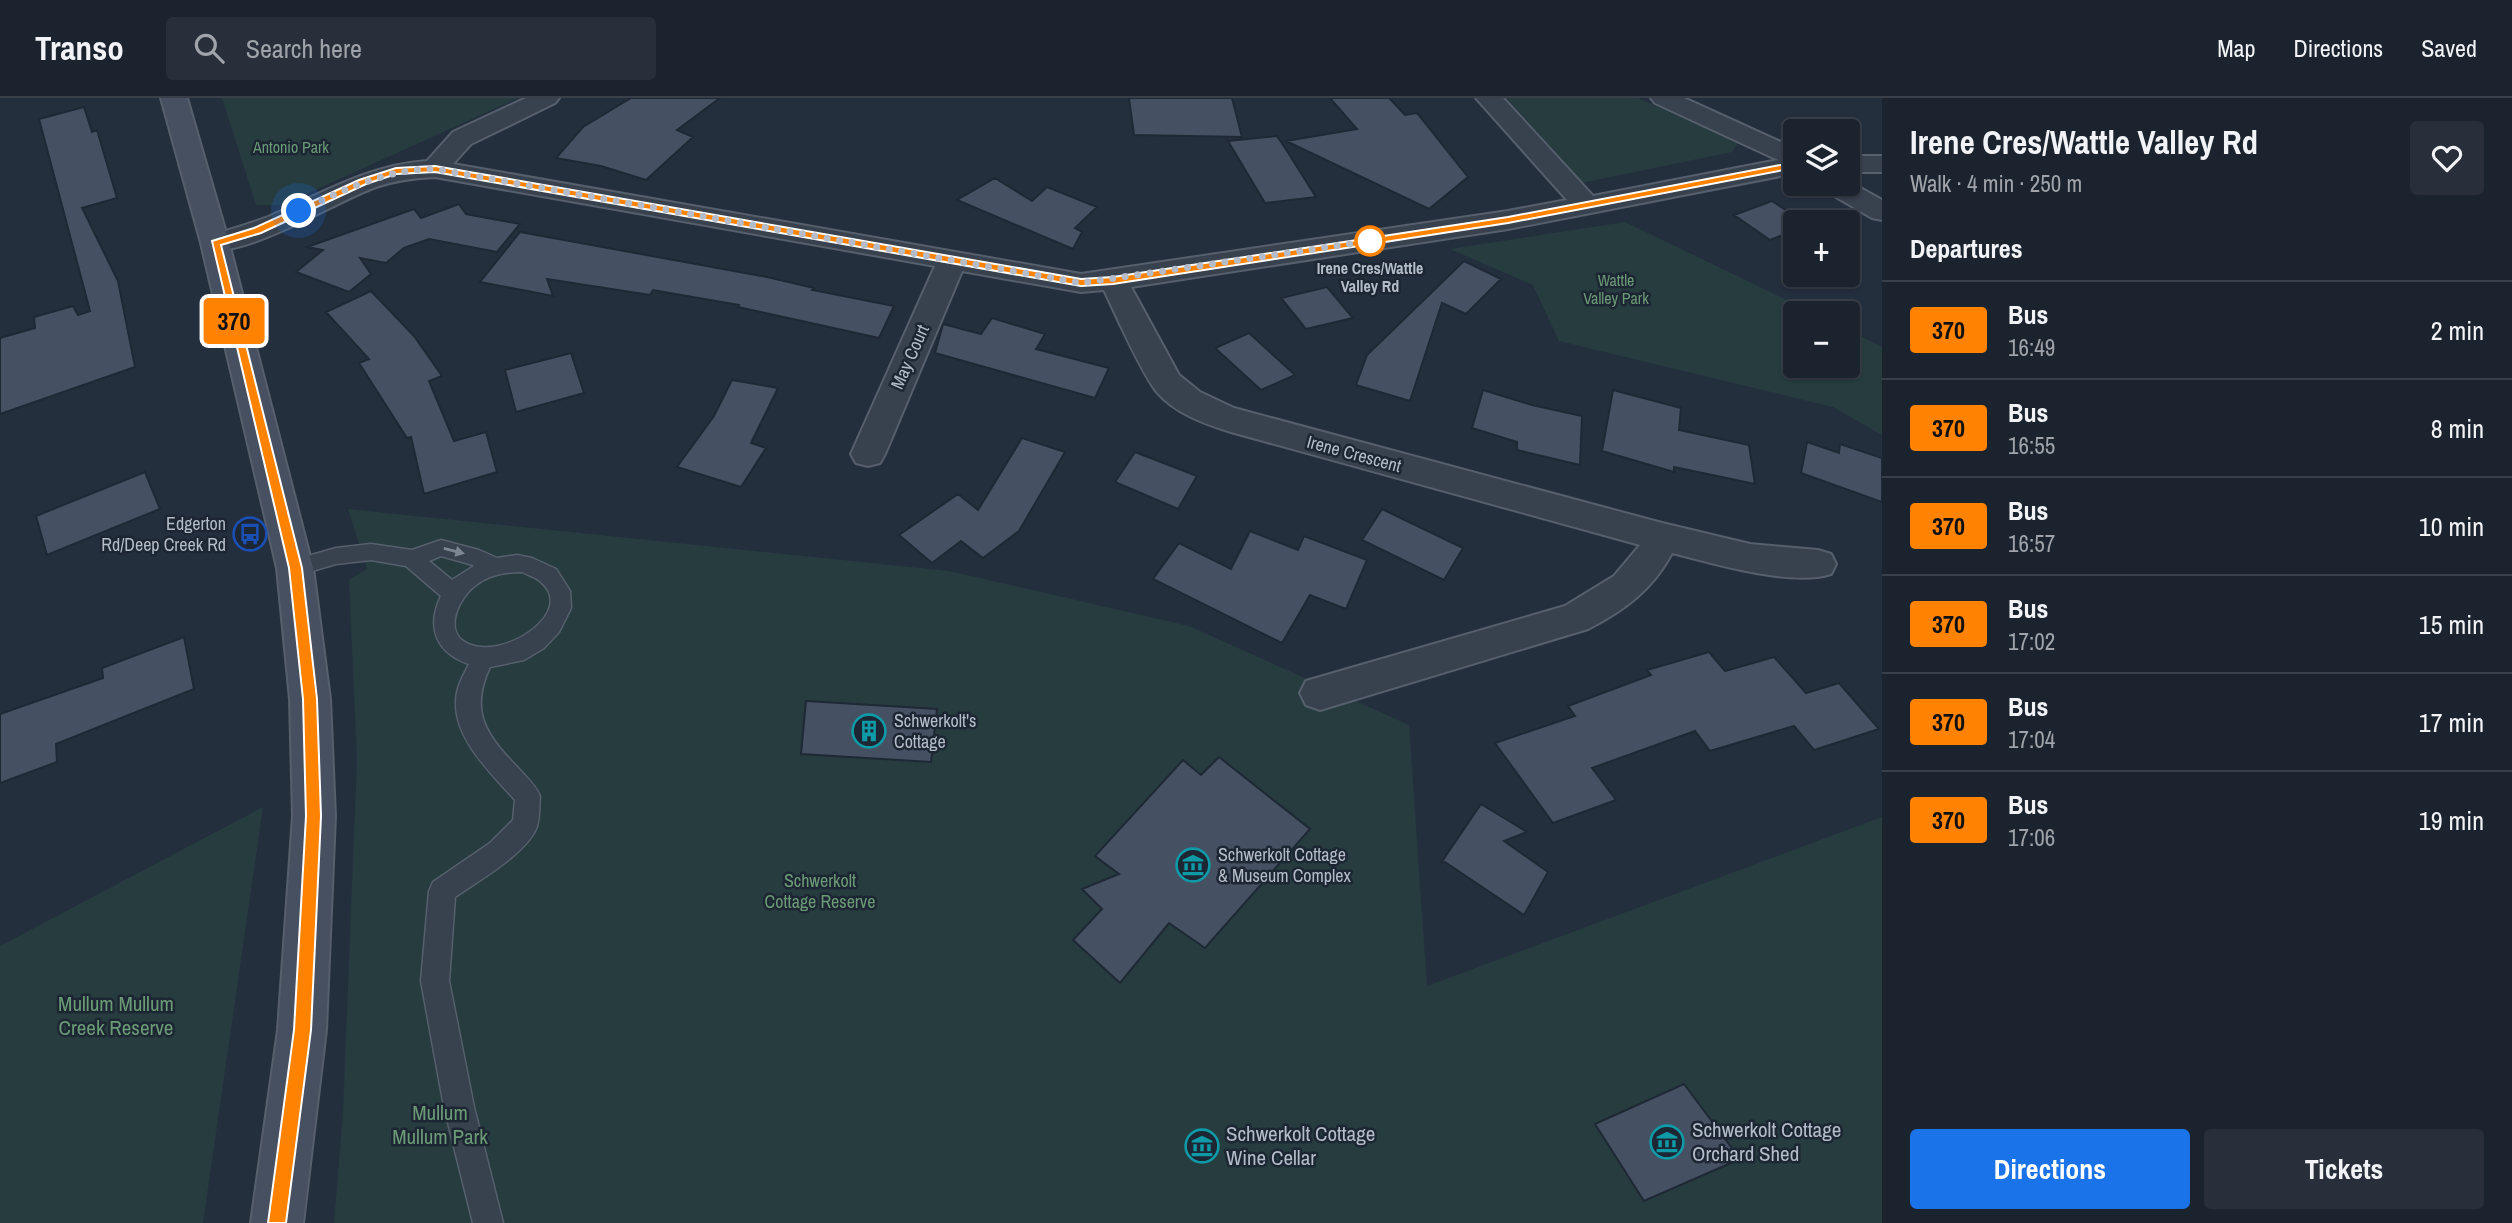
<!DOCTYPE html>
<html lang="en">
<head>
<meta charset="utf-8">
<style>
  :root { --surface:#1b232e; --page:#282f3a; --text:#f1f3f6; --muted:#a0a4aa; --line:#39404a; --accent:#1a73e8 }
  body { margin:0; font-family:"Archivo Narrow",sans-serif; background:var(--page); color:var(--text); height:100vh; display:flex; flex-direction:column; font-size:26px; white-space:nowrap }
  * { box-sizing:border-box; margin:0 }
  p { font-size:23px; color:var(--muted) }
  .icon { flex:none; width:38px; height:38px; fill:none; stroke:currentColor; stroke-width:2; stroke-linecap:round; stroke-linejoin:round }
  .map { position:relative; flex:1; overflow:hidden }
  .panel { display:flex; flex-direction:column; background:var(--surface); width:630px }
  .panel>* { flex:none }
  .badge { padding:0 14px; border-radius:5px; font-size:24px; line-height:46px }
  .fabs { position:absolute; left:1783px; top:21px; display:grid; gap:14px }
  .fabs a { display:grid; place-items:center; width:77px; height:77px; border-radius:7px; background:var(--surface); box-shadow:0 2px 5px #0004,0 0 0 2px var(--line); font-size:35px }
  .you { position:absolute; width:35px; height:35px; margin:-18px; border:5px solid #fff; border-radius:50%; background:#1a73e8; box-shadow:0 0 0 10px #1a73e833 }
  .map>.badge { position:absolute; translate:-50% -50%; box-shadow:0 0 0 4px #fff }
  h2 { padding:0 28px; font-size:26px; line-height:63px }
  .round { display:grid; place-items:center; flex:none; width:74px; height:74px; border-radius:7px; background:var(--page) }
  .overview { display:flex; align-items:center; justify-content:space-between; height:119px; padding:0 28px }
  h1 { font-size:33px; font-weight:700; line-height:52px }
  .primary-button { display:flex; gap:14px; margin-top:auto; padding:14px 28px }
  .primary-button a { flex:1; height:80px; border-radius:7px; background:var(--accent); color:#fff; font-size:28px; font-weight:700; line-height:80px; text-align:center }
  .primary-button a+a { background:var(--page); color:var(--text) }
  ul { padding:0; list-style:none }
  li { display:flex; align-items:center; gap:21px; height:98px; padding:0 28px; border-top:2px solid var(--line) }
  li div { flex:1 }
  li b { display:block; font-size:26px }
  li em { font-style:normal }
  li .badge { min-width:77px; font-weight:700; text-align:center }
  header { display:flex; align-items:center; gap:42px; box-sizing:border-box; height:98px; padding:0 35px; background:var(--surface); border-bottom:2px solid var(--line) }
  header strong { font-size:33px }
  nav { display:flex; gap:38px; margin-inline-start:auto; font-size:24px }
  .search { width:490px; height:63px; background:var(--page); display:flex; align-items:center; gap:18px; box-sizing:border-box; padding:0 24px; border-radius:7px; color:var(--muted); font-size:26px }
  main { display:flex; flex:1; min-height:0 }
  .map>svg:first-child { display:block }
  .green { fill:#263c3f }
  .building { fill:#455162; stroke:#1f2835; stroke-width:2 }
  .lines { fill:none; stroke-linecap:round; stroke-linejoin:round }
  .lane-casing { stroke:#565f6c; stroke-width:3 }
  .street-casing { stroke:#565f6c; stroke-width:4 }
  .secondary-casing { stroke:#565f6c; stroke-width:4 }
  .lane { fill:#38414e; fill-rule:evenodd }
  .street { fill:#38414e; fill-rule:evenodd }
  .secondary { fill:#465061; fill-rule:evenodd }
  .oneway { fill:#7c8592 }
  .line { fill:#ff8200; stroke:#fff; stroke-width:2 }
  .walk { stroke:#b4bcc9; stroke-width:7; stroke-dasharray:0 12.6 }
  .stop-dot { fill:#fff; stroke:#ff8200; stroke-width:3.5 }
  .labels { text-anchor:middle; stroke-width:5; stroke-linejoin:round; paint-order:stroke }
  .far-park-label { font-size:16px; fill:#6b9a76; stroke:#1d2633 }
  .far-stop-label { font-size:16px; font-weight:bold; fill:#b4bcc9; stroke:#1d2633 }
  .street-label { font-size:18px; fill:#b4bcc9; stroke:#1d2633 }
  .poi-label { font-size:18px; fill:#b4bcc9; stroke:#1d2633; text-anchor:start }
  .park-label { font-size:18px; fill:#6b9a76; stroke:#1d2633 }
  .near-park-label { font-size:21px; fill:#6b9a76; stroke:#1d2633 }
  .near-poi-label { font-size:21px; fill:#b4bcc9; stroke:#1d2633; text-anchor:start }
</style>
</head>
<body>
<header>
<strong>Transo</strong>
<div class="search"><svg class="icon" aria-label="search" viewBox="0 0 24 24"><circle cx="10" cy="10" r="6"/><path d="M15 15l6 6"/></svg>Search here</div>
<nav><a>Map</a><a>Directions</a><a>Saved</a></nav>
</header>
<main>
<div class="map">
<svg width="1882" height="1125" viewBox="0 0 1882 1125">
  <rect width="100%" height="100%" fill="#242f3e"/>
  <path class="green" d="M222 0H518L282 107H256Z
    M1507 0H1638L1738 45 1732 54 1582 85Z
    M1625 124 1814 215H1796V268H1848V232L1882 249V337L1833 309 1559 243 1533 187 1450 151Z
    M348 411 949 473 1189 528 1409 627 1427 888 1882 719V1125H334L343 1014 357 662 349 482 367 471Z
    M263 709 203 1125H0V848Z"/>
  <path class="building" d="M631 0H720L677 32 693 39 646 82 601 68 556 60 583 29Z
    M1129 0H1232L1242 39 1134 37Z
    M1330 0H1389L1405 17 1417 15 1468 79 1429 111 1286 43 1357 31Z
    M84 9 92 34 97 32 117 100 82 110 118 183 135 269 0 316V240L35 230 34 219 73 208 78 217 90 213 39 21Z
    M1277 38 1287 53 1316 99 1265 105 1228 43Z
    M995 80 1032 103 1047 89 1097 109 1075 130 1082 134 1073 151 957 102Z
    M1772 103 1804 124H1796V132L1770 142 1734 117Z
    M459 106 466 116 520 126 497 154 429 141 404 150 386 165 360 160 371 176 349 194 296 174 323 152 307 149 414 111 421 120Z
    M520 134 767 179 814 190 812 192 894 208 879 240 738 209 739 207 653 192 650 197 547 181 553 198 480 184Z
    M1464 163 1501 181 1466 216 1442 205 1410 303 1356 287 1367 257Z
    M1327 189 1353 220 1306 231 1281 200Z
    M371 193 414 238 442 278 429 283 454 343 486 334 497 374 424 396 411 339 407 340 359 265 369 261 326 214Z
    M992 220 1045 236 1036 251 1109 270 1095 300 935 255 943 226 981 236Z
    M1249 235 1295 277 1261 292 1215 250Z
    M571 255 584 295 516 314 505 272Z
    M732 282 778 290 751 345 766 350 741 389 677 369 714 318Z
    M1483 292 1532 307 1582 318 1580 367 1517 352V344L1472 330Z
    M1613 292 1681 310 1679 332 1749 347 1755 386 1674 369V374L1602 353Z
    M1022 340 1065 354 1019 433 983 460 961 443 932 465 899 437 958 396 978 412Z
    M1807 344 1839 355 1840 346 1882 360V404L1801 375Z
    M1135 354 1197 378 1178 411 1115 384Z
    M145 374 160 411 47 457 36 418Z
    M1382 411 1463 450 1444 482 1362 442Z
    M1250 433 1298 452 1304 438 1367 462 1346 511 1310 497 1282 545 1153 481 1179 445 1231 471Z
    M184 539 194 591 56 646 57 664 0 685V616L103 580 102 570Z
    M1709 554 1725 573 1774 559 1806 595 1839 585 1879 631 1814 652 1794 628 1710 653 1695 633 1592 670 1616 702 1553 725 1495 645 1575 618 1568 608 1651 577 1647 572Z
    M806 603 937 611 931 664 801 656Z
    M1219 659 1310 731 1205 850 1169 825 1120 885 1073 842 1102 811 1082 791 1119 776 1095 758 1183 662 1201 677Z
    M1481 706 1527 734 1504 743 1548 774 1524 817 1445 764 1441 765Z
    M1684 986 1740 1061 1644 1103 1595 1026Z"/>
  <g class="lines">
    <defs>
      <path id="lane" d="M441 442 479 452 497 460 517 457 532 460 556 471 570 493 571 510 559 534 544 550 524 562 490 569C468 615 488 639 520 672 527 680 536 688 540 698 539 709 540 722 536 731 524 757 478 783 455 799L449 883 474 1009 503 1125H473L444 1009 421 883 429 793 433 784 490 745 513 722 515 702C492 676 454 641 456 603 456 590 463 578 469 566 436 555 426 529 441 498L406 468 371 462 336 466 295 478 287 476 284 470 287 464 336 450 371 446 412 452ZM441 458 473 467 474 468 452 482 429 463ZM522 474C528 477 536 479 541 484 576 514 507 560 471 547 441 537 458 500 476 487 489 477 505 474 522 474Z"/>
      <path id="street" d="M526 0H559L555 5 471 46 453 66 1081 176 1508 113 1567 102 1476 0H1503L1593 98 1778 62 1655 5 1651 0H1684L1796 51V75L1508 131 1131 189 1179 277 1200 294 1234 310 1662 425 1750 446 1818 452 1831 456 1836 466 1831 476C1790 489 1713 465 1672 455 1652 492 1625 512 1588 531L1320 612 1306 607 1300 595 1306 583 1565 508 1614 478 1640 447 1231 334C1205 326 1174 315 1156 293 1138 268 1118 221 1104 192L1081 194 962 173 885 356 880 365 868 368 856 365 851 356 935 168 435 79C415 80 396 82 376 89 336 103 245 161 205 151L201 145 205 139C226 133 247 127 268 119 321 96 368 67 427 63L453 34Z
        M1848 58H1882V74H1848Z
        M1848 83 1882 102V122L1872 120 1824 92 1820 86H1848Z"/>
      <path id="secondary" d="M161 0H187L229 145 313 470 330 601 335 718 326 932 303 1125H251L278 932 293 718 290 601 277 470 201 145Z"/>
    </defs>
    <use href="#lane" class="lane-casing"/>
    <use href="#street" class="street-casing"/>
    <use href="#secondary" class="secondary-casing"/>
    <use href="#lane" class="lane"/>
    <use href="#street" class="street"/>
    <use href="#secondary" class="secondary"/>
  </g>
  <defs><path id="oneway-solid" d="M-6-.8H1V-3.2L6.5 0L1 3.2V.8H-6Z" transform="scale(1.75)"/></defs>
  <use class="oneway" href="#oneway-solid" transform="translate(454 453) rotate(14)"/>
  <path class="line" d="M1796 64 1800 67 1799 69 1508 125 1113 186 1081 188 435 74 396 76 366 86 261 135 221 147 302 470 317 601 321 718 311 932 286 1125H268L294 932 306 718 303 601 289 470 212 143 254 130 359 82 396 70 435 68 1081 181 1113 179 1508 119Z"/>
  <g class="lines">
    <path class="walk" d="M299 113C344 92 385 71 435 71L1081 185 1370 143"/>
  </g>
  <defs>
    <symbol id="bus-ring" viewBox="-11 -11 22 22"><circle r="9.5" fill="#1d2633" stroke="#1a4fb4" stroke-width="1.5"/><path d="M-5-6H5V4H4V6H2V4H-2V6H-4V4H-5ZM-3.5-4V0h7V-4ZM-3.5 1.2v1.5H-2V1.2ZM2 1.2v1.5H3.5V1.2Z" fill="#1a4fb4"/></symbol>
    <symbol id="building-ring" viewBox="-11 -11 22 22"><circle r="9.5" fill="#1d2633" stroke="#0f9aa8" stroke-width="1.5"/><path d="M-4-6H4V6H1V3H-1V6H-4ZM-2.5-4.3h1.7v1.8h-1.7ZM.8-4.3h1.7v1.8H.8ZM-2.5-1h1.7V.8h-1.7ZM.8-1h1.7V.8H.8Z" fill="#0f9aa8"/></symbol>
    <symbol id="museum-ring" viewBox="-11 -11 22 22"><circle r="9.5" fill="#1d2633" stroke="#0f9aa8" stroke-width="1.5"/><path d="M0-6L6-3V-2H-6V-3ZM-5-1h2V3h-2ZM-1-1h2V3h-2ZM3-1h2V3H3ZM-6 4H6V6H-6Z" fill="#0f9aa8"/></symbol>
  </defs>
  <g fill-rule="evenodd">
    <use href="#bus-ring" x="231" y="417" width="38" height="38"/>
    <use href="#building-ring" x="850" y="614" width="38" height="38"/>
    <use href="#museum-ring" x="1174" y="748" width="38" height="38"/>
    <use href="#museum-ring" x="1648" y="1025" width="38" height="38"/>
    <use href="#museum-ring" x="1183" y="1029" width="38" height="38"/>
  </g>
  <circle class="stop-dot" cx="1370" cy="143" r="14"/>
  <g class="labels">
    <g class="far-park-label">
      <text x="291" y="55">Antonio Park</text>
      <text x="1616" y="188">Wattle<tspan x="1616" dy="18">Valley Park</tspan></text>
    </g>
    <g class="far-stop-label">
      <text x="1370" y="176">Irene Cres/Wattle<tspan x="1370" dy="18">Valley Rd</tspan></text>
    </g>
    <g class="street-label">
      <text transform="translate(910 259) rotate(-66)" y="6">May Court</text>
      <text transform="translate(1354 356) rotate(15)" y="6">Irene Crescent</text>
    </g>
    <g class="poi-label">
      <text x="226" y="432" text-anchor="end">Edgerton<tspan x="226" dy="21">Rd/Deep Creek Rd</tspan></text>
      <text x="894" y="629">Schwerkolt's<tspan x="894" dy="21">Cottage</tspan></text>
      <text x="1218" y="763">Schwerkolt Cottage<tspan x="1218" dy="21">&amp; Museum Complex</tspan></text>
    </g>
    <g class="park-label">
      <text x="820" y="789">Schwerkolt<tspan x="820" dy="21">Cottage Reserve</tspan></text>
    </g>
    <g class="near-park-label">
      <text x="116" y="913">Mullum Mullum<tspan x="116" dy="24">Creek Reserve</tspan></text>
      <text x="440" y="1022">Mullum<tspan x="440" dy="24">Mullum Park</tspan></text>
    </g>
    <g class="near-poi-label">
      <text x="1692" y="1039">Schwerkolt Cottage<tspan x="1692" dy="24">Orchard Shed</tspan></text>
      <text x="1226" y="1043">Schwerkolt Cottage<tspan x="1226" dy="24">Wine Cellar</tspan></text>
    </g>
  </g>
</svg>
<div class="fabs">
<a><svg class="icon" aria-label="layers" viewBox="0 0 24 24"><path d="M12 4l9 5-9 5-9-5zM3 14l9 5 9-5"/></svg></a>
<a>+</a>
<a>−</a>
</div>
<div class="you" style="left:299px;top:113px"></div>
<b class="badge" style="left:234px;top:223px;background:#ff8200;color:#111">370</b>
</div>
<section class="panel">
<div class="overview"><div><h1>Irene Cres/Wattle Valley Rd</h1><p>Walk · 4 min · 250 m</p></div><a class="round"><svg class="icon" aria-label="heart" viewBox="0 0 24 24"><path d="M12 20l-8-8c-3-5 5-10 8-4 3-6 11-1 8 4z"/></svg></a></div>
<h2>Departures</h2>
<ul>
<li><span class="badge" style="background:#ff8200;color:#111">370</span><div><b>Bus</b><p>16:49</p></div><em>2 min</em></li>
<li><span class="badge" style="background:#ff8200;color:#111">370</span><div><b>Bus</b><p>16:55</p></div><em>8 min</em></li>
<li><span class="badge" style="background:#ff8200;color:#111">370</span><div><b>Bus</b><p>16:57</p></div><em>10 min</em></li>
<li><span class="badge" style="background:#ff8200;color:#111">370</span><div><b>Bus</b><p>17:02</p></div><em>15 min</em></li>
<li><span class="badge" style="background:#ff8200;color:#111">370</span><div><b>Bus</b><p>17:04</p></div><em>17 min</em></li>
<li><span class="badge" style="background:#ff8200;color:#111">370</span><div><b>Bus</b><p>17:06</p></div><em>19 min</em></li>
</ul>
<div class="primary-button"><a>Directions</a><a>Tickets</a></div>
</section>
</main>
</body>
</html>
